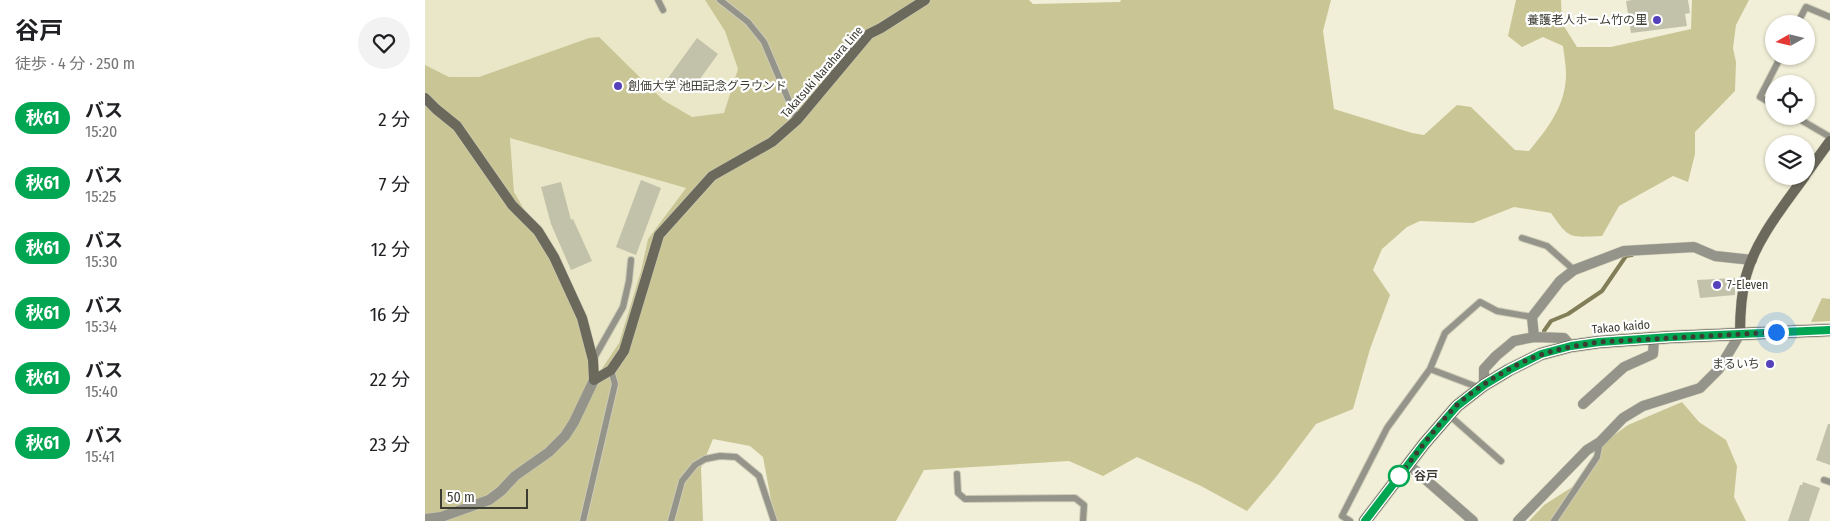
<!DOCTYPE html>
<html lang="ja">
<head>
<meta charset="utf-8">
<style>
  :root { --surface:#fff; --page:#f2f2f2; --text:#202124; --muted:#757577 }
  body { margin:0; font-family:"Fira Sans Condensed","Noto Sans JP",sans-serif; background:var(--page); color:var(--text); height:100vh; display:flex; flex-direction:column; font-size:19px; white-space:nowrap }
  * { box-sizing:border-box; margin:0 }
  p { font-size:16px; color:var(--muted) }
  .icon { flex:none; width:28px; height:28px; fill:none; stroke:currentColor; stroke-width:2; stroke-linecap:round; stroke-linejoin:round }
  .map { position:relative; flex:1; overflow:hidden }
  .side { display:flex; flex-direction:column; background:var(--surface); width:425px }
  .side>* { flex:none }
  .badge { padding:0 10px; border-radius:16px; font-size:18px; line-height:32px }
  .needle { width:32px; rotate:262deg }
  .buttons { position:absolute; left:1340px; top:15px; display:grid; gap:10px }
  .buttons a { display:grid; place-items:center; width:50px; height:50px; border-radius:50%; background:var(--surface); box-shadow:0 1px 4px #0004; font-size:25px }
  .scale { position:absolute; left:15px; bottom:12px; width:88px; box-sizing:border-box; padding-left:5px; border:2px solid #3d3c33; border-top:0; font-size:14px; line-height:18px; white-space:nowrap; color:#3d3c33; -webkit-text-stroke:4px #fff; paint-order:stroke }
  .you { position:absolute; width:25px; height:25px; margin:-12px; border:4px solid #fff; border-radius:50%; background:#1a73e8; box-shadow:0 0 0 8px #1a73e833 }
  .map>.badge { position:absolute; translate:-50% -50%; box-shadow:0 0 0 2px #fff }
  .round { display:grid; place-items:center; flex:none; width:52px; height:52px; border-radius:26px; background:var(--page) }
  .headline { display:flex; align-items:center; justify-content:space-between; height:85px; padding:0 15px }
  h1 { font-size:24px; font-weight:700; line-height:38px }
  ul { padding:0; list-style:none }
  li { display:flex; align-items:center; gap:15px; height:65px; padding:0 15px }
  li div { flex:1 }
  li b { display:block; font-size:19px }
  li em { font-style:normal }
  li .badge { min-width:55px; font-weight:700; text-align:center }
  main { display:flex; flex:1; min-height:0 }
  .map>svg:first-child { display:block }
  .built { fill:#e9e7c7 }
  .green { fill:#c9c595; fill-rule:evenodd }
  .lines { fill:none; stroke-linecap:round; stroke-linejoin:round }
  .stream { stroke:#827e57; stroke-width:4 }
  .building { fill:#c2c1aa }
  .service-casing { stroke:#cdcbb6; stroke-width:8 }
  .minor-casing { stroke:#cdcbb6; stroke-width:11 }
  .secondary-casing { stroke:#cdcbb6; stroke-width:11 }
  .primary-casing { stroke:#cdcbb6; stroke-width:14 }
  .service { stroke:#94948a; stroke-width:6 }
  .minor { stroke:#94948a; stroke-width:10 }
  .secondary { stroke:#6a695b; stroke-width:10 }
  .primary { stroke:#4c4b3a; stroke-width:12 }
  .line-casing { stroke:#fff; stroke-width:11 }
  .line { stroke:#00a651; stroke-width:8 }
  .walk { stroke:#3d3c33; stroke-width:5; stroke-dasharray:0 9 }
  .poi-dot { fill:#5542ba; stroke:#fff; stroke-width:2 }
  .stop-dot { fill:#fff; stroke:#00a651; stroke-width:2.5 }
  .labels { text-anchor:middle; stroke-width:4.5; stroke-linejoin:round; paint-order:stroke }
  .poi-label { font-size:12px; fill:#3d3c33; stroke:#fff; text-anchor:end }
  .street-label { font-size:12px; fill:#3d3c33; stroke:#fff }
  .stop-label { font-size:12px; font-weight:bold; fill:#3d3c33; stroke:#fff; text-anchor:start }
</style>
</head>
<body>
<main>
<section class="side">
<div class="headline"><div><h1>谷戸</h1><p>徒歩 · 4 分 · 250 m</p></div><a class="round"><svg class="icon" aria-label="heart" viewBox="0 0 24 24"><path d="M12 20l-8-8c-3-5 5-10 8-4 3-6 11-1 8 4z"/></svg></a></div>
<ul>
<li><span class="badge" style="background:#00a651;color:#fff">秋61</span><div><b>バス</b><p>15:20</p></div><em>2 分</em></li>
<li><span class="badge" style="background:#00a651;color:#fff">秋61</span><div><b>バス</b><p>15:25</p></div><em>7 分</em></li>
<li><span class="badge" style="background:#00a651;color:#fff">秋61</span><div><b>バス</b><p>15:30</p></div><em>12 分</em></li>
<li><span class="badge" style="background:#00a651;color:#fff">秋61</span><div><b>バス</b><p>15:34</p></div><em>16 分</em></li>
<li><span class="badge" style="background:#00a651;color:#fff">秋61</span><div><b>バス</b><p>15:40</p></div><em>22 分</em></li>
<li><span class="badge" style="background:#00a651;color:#fff">秋61</span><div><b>バス</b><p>15:41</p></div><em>23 分</em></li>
</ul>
</section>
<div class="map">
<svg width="1405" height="521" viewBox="0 0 1405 521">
  <rect width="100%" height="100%" fill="#f1efd7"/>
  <path class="built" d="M0 0H324L323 147 0 99Z
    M85 138 261 188 223 239 216 271 194 343 174 373 153 303 89 192Z"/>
  <path class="green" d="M280 0H604L608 4 695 2 696 0H906L898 31 909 109 987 133 999 135 1032 105 1046 107 1090 150 1104 151C1123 128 1141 105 1141 74 1141 65 1139 55 1138 46L1118 37 1097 47 1083 36 1091 0H1136L1137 23 1152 47H1186L1266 29 1267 0H1324L1311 25 1308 48 1311 62 1310 91 1270 132V154L1263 182 1248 176 1194 206 1177 236C1144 237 1145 240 1126 213L1089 207 1048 223 995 221 982 227 957 249 948 270 965 295 945 349 928 409 891 424 851 477 822 511 776 486 712 457 678 476 644 461 499 470 471 521H350L338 457 325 446 288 439 276 468 278 521H0V65L24 77H54L164 38 174 37 238 100 267 117 299 113 313 69 300 31ZM85 138 261 188 223 239 216 271 194 343 174 373 153 303 89 192Z
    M1397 298 1405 299V321L1386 322Z
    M1257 402 1274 422 1301 440 1312 466 1309 497 1321 521H1104L1119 505 1155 482 1178 443 1203 425Z"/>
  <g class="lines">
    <path class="stream" d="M1119 331 1126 321 1143 314 1177 291 1201 256 1207 255"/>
  </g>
  <path class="building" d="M1207 0H1263L1265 13 1260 14 1262 26 1206 33 1201 1Z
    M272 38 293 54 264 94 243 78Z
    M216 180 236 188 211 255 191 247Z
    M136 182 146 220 148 219 167 261 146 270 126 224 116 187Z
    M1310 278V295L1275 298 1272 280Z
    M1403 424H1405V465L1391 460Z
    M1378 482 1395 488 1384 521H1363L1375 485H1377Z"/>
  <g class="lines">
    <defs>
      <path id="service" d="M233 0 238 10
        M295 0 323 22 339 42 372 120
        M1372 24 1381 7 1405 17
        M1349 105 1335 97 1356 56
        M1369 116 1405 137
        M1097 238 1122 246 1149 270
        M168 360 198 307 204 281 206 260
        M1005 369 1055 388
        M1024 415 1076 461
        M532 474 533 493 540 499 650 498 659 505 658 521
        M1399 480 1405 482
        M158 521 190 384 186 370
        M246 521 257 481 270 465 280 459 295 456 311 457 334 476 349 521
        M925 521 917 516 962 428 1005 369 1020 333 1055 302 1072 311 1107 317
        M1129 521 1172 457 1175 442"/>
      <path id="minor" d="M1109 337 1107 317 1135 281 1149 270 1199 251 1269 247 1290 256 1327 260
        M1059 385V369L1071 356 1089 341 1109 337 1139 338 1146 346
        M1158 404 1199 367 1228 354 1229 338
        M983 464 1048 521
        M0 519 16 517 64 500 76 491 90 476 124 452 140 436 149 422 169 380
        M1093 521 1162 450 1175 442 1198 418 1218 406 1275 388 1294 369 1315 334"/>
      <path id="secondary" d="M0 98 11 109 32 126 87 205 113 231 129 257 157 318 168 360 169 380 186 370 199 351 234 235 287 176 347 142 372 120 444 34 456 28 500 0
        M1381 174 1405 141
        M1315 334C1315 314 1316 295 1321 276 1331 239 1358 207 1380 176"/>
      <path id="primary" d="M940 521 999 444 1032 406 1059 385 1084 370 1116 354 1146 346 1174 342 1246 337 1405 330"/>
    </defs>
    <use href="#service" class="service-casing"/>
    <use href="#minor" class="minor-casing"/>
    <use href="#secondary" class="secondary-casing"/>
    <use href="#primary" class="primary-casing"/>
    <use href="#service" class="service"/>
    <use href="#minor" class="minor"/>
    <use href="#secondary" class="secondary"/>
    <use href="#primary" class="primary"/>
  </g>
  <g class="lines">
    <defs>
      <path id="line" d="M940 521 999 444 1032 406 1059 385 1084 370 1116 354 1146 346 1174 342 1246 337 1405 330"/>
    </defs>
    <use href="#line" class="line-casing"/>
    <use href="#line" class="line"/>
    <path class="walk" d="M974 476 972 479C991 454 1009 429 1030 407 1049 388 1092 362 1118 354 1137 348 1155 345 1174 342L1351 332"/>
  </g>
  <g class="poi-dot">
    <circle cx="1232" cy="20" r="5"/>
    <circle cx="193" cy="86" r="5"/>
    <circle cx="1292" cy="285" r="5"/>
    <circle cx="1345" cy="364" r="5"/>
  </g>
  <circle class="stop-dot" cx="974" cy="476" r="10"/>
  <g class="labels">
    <g class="poi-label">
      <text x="1222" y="24">養護老人ホーム竹の里</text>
      <text x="203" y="90" text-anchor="start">創価大学 池田記念グラウンド</text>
      <text x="1302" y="289" text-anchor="start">7-Eleven</text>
      <text x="1335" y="368">まるいち</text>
    </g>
    <g class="street-label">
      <text transform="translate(397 72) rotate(-49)" y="4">Takatsuki Narahara Line</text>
      <text transform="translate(1196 327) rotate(-5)" y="4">Takao kaido</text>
    </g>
    <g class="stop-label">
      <text x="989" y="480">谷戸</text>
    </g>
  </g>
</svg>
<div class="buttons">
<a><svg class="needle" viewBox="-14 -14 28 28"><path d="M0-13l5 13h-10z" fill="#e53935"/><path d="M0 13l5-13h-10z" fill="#757577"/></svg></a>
<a><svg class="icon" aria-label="locate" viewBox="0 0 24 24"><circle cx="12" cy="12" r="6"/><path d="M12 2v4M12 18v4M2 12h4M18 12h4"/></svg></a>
<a><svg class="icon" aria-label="layers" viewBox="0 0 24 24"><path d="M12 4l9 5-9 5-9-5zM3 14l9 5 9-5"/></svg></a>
</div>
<div class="scale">50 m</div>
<div class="you" style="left:1351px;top:332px"></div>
</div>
</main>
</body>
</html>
